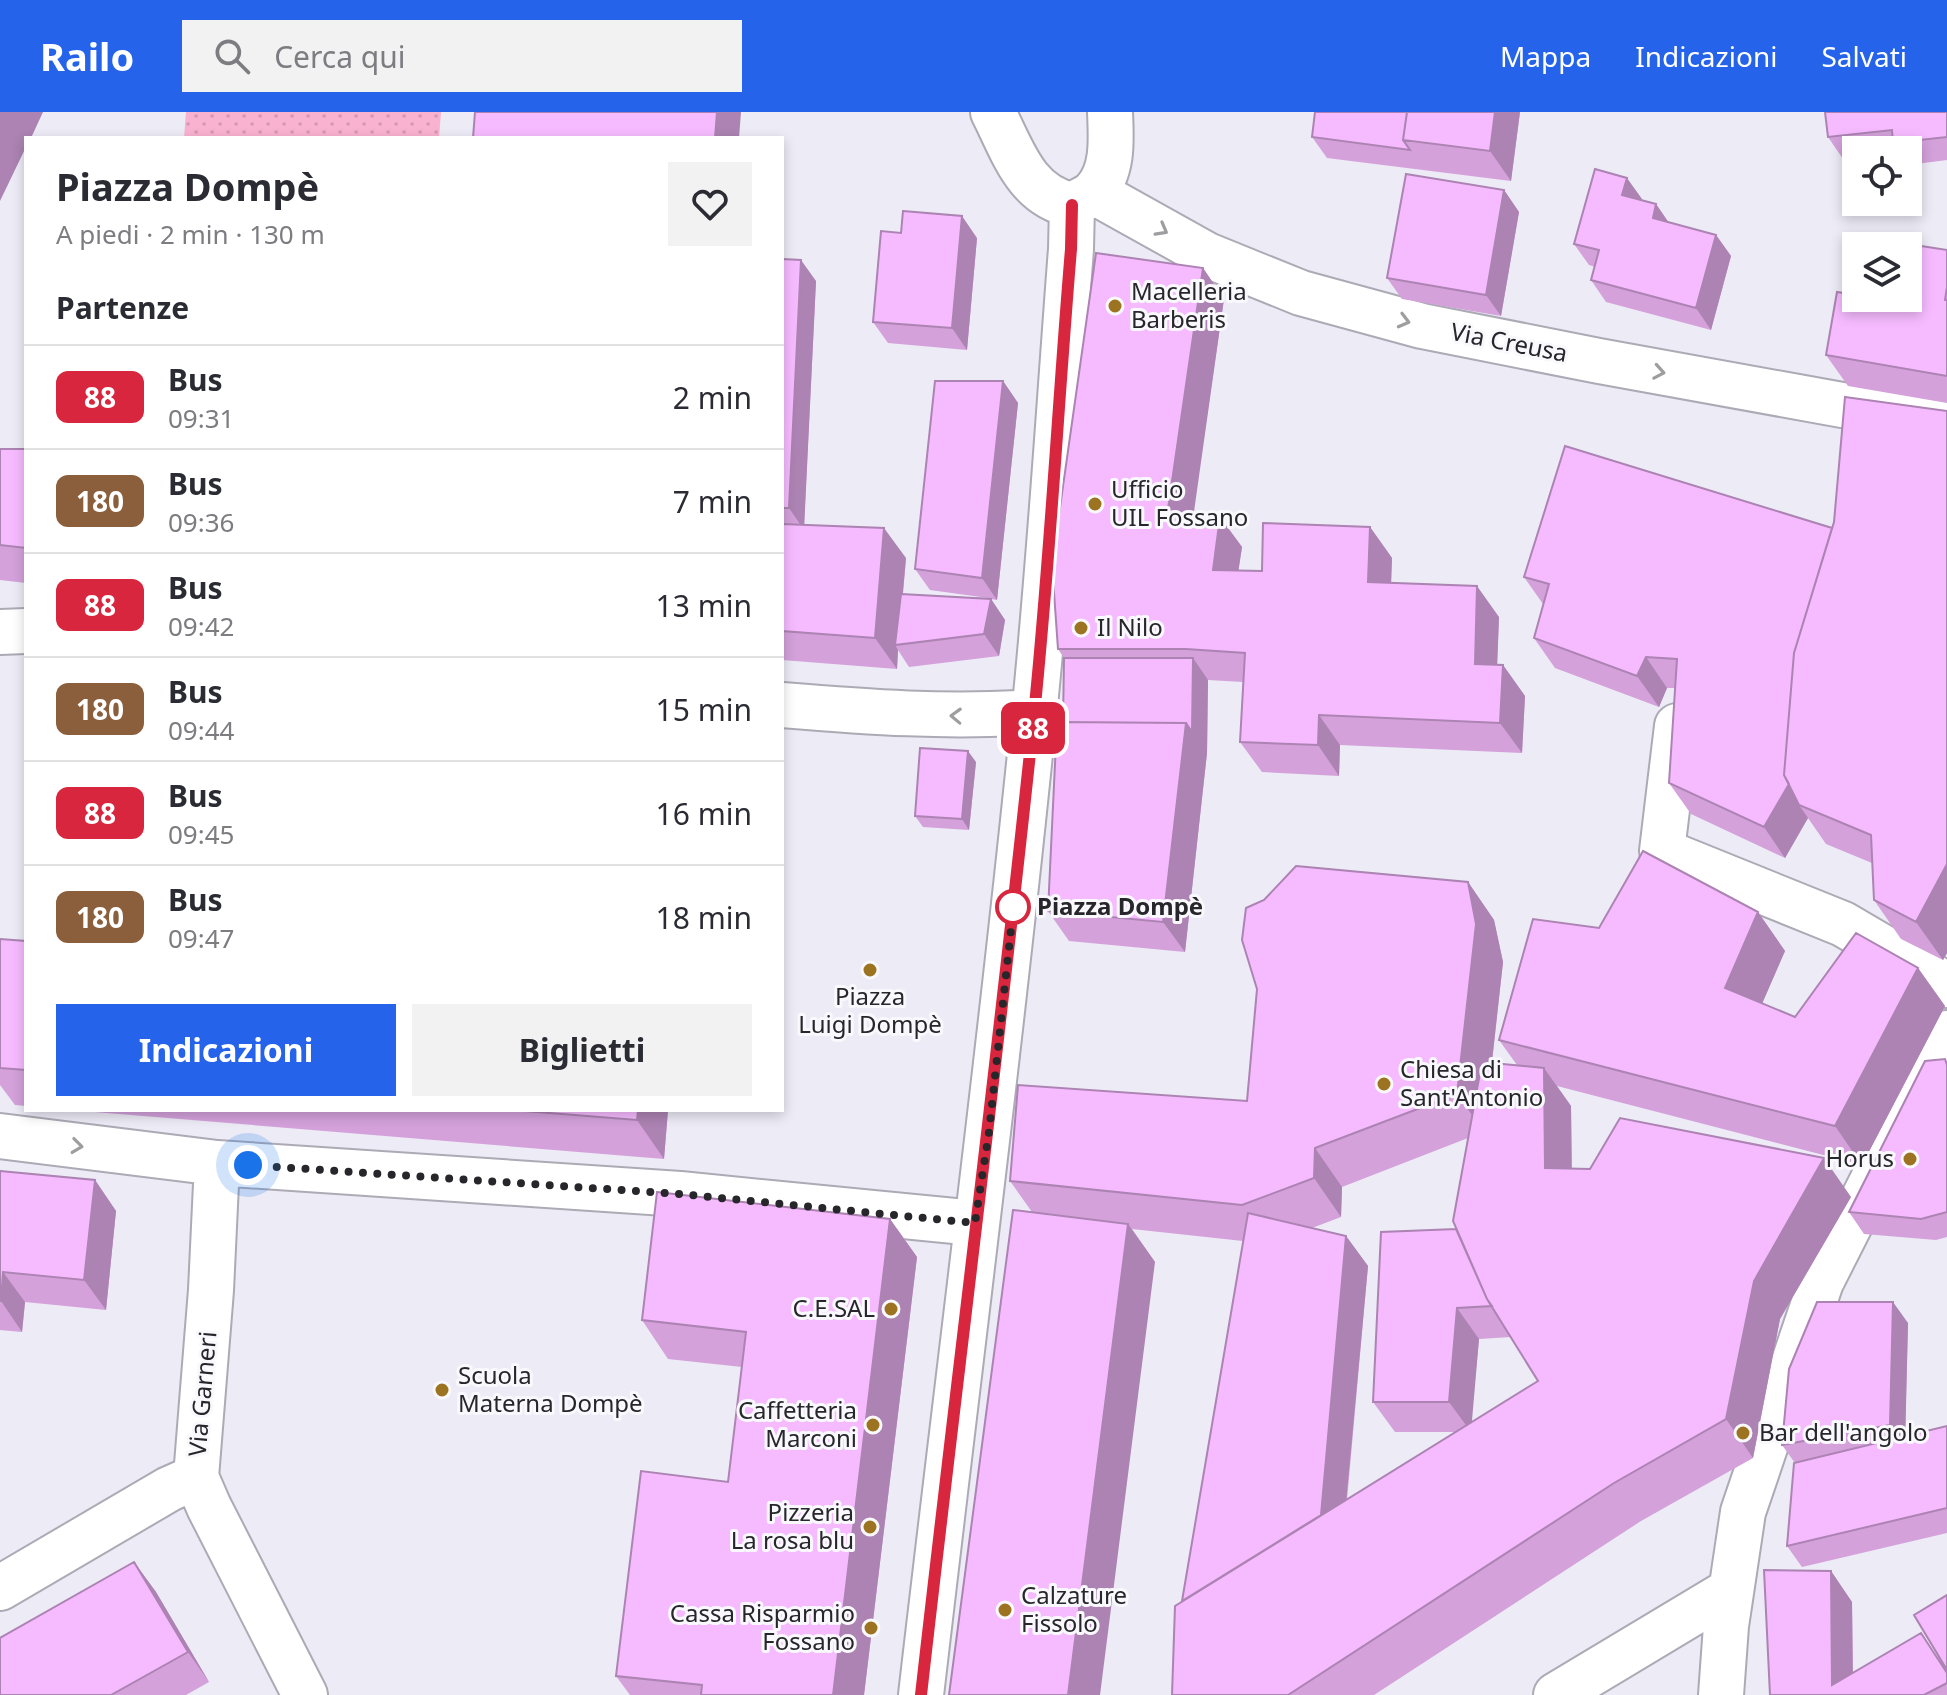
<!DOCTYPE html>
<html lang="it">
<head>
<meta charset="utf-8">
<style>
  :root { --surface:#fff; --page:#f2f2f3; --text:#2b2b33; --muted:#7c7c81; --line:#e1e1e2; --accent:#2563eb }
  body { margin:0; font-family:"Noto Sans",sans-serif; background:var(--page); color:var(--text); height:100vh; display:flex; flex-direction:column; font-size:30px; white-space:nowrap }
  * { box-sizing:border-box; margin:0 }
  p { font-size:26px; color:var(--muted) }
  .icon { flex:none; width:44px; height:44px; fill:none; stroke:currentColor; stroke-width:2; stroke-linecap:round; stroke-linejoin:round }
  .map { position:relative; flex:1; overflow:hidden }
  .details { position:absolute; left:24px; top:24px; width:760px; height:976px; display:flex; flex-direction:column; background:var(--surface); border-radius:0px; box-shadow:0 4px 12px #0003 }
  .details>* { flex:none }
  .badge { padding:0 16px; border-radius:12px; font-size:28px; line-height:52px }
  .tools { position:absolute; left:1842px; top:24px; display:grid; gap:16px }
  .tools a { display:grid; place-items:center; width:80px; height:80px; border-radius:0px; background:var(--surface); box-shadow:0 4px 12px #0003; font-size:40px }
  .you { position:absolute; width:40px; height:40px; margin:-20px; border:6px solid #fff; border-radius:50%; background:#1a73e8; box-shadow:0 0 0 12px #1a73e833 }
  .map>.badge { position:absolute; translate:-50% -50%; box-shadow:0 0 0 4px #fff }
  h2 { padding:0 32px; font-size:30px; line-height:72px }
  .round { display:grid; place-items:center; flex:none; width:84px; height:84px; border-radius:0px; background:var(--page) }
  .summary { display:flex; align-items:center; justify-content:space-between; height:136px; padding:0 32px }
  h1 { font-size:38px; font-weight:700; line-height:60px }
  .action { display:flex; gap:16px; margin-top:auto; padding:16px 32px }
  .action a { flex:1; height:92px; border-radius:0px; background:var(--accent); color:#fff; font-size:32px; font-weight:700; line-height:92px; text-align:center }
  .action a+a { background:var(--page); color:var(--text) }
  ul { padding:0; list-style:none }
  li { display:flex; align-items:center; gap:24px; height:104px; padding:0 32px; border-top:2px solid var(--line) }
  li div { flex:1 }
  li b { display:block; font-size:30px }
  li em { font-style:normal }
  li .badge { min-width:88px; font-weight:700; text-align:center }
  header { display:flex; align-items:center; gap:48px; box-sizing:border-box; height:112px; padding:0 40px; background:var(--accent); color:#fff }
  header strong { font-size:38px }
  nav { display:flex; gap:44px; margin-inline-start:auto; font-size:28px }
  .search { width:560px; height:72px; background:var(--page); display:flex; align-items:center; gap:20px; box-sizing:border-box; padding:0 28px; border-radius:0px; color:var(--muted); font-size:30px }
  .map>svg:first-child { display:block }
  .garden { fill:url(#garden-dots) }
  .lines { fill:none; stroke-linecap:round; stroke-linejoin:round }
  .minor-casing { stroke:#acaab5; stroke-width:48 }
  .major-casing { stroke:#acaab5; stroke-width:48 }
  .minor { stroke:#fff; stroke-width:44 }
  .major { stroke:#fff; stroke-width:44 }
  .wall { fill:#d4a1db; fill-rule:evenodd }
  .shaded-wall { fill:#ac83b2 }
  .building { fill:#f6bbff; stroke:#ac83b2; stroke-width:2 }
  .oneway { stroke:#9e9d9f }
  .line-casing { stroke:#fff; stroke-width:18 }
  .line { stroke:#d7263d; stroke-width:12 }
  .walk { stroke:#27262a; stroke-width:8; stroke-dasharray:0 14.4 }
  .poi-dot { fill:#9c7321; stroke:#f9f9fd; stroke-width:3 }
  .stop-dot { fill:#fff; stroke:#d7263d; stroke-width:4 }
  .labels { text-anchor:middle; stroke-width:6; stroke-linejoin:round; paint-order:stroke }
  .poi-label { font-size:24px; fill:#27262a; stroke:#f9f9fd; text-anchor:start }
  .street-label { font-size:24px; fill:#27262a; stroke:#f9f9fd }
  .stop-label { font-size:24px; font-weight:bold; fill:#27262a; stroke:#f9f9fd; text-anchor:start }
</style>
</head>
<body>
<header>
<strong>Railo</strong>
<div class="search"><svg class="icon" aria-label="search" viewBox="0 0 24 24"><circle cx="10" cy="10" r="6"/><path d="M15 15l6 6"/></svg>Cerca qui</div>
<nav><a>Mappa</a><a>Indicazioni</a><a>Salvati</a></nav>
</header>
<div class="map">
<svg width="1947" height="1583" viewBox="0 0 1947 1583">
  <defs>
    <pattern id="garden-dots" width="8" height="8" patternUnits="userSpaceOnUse" patternTransform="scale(2)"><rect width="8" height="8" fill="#fab2d1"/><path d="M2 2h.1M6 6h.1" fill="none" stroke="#d699b4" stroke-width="1.8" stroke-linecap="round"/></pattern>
  </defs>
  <rect width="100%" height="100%" fill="#ecebf6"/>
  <path class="garden" d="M186 0H441L439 26H184Z"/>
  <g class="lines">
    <defs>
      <path id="minor" d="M1094 80 1207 143 1301 181 1422 214 1599 249 1947 312
        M0 520 26 519
        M782 593C867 600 949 606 1034 600
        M1677 614 1662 739 1843 812 1947 873
        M0 1024 217 1051 680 1082 975 1111
        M217 1051 211 1178 196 1365 209 1395 305 1583
        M0 1476 169 1377 196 1365
        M1556 1583 1731 1478
        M1721 1583 1726 1514 1743 1400 1821 1170 1947 921"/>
      <path id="major" d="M993 0C1013 39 1025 83 1072 93 1079 89 1089 85 1094 80 1114 59 1111 26 1110 0
        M921 1583C959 1256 1001 930 1034 603 1050 448 1059 292 1071 137L1072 93"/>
    </defs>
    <use href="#minor" class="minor-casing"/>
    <use href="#major" class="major-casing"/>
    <use href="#minor" class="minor"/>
    <use href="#major" class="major"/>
  </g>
  <path class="wall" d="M1315 0H1520L1511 69 1327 46 1312 25Z
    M1947 0V48L1908 53V38H1856V45L1843 47 1828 25Z
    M1504 78 1519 100 1501 204 1402 187 1387 166Z
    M1642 87V88L1656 92 1669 111 1716 123 1731 144 1711 218 1606 190 1591 168 1595 155 1589 153 1574 132Z
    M977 126 967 238 888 231 873 210Z
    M1947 138V291L1848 274 1826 243 1879 187Z
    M782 147 816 169 804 413 906 446 903 482 988 486 930 478 915 457 1003 269 1018 291 997 488 991 487 1005 508 999 544 909 555 898 538 897 557 782 548Z
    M1203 156 1224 187 1193 401 1220 405 1242 435 1238 459H1262L1370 415 1392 446 1391 471 1499 505 1497 553H1503L1525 584 1522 641 1340 633 1339 664 1262 660 1240 630 1243 570 1208 568 1207 641 1185 840 1069 829 1048 799 1063 610 1064 546 1058 537Z
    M1947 299V841L1943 848 1901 827 1874 788 1872 751 1826 732 1808 706 1785 746 1691 702 1669 671 1675 576H1667L1659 595 1555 556 1534 526 1543 492 1524 465 1832 416Z
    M0 337H26V471L0 468Z
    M976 650 969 718 923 715 915 704Z
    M1468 770 1494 808 1503 850 1492 951 1517 953 1499 928 1599 816 1758 800 1785 839 1762 891 1795 905 1918 856 1945 894 1862 1053 1557 974 1571 994 1572 1057 1851 1085 1780 1207 1753 1346 1641 1409 1374 1583H1172L1182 1489 1243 1129 1132 1117 1155 1150 1032 1100 1010 1069 1247 989ZM1468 1026 1456 1117 1373 1290 1395 1320H1455L1347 1388 1368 1154 1346 1124 1312 1116 1341 1105 1342 1075ZM1511 1225 1538 1269 1471 1310 1479 1227Z
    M0 827 26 829V994L15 993 0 973Z
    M1947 950V1125L1936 1128 1864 1122 1849 1100Z
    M70 998H668L664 1047Z
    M0 1059 95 1068 116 1099 106 1198 25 1190 22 1220 0 1218Z
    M890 1107 917 1145 864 1583H630L616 1564 728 1370 742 1255 668 1247 642 1208Z
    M1908 1211 1905 1324 1947 1314V1421L1802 1455 1787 1434 1795 1351 1782 1333Z
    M134 1450 156 1480 209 1570 186 1583H0Z
    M1831 1459 1852 1490 1853 1561 1947 1559V1583H1770Z"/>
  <path class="shaded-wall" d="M0 0H43L31 26H26V35L0 89Z
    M717 0H741L739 26H715Z
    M1495 0H1520L1511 69 1490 39Z
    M1627 66 1642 87 1637 105 1622 83Z
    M1504 78 1519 100 1501 204 1486 183Z
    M1656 92 1671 114 1653 106Z
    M962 104 977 126 967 238 952 216Z
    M1716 123 1731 144 1711 218 1696 196Z
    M801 148 816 169 804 418 789 396Z
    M1203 156 1224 187 1190 428 1168 397Z
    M1003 269 1018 291 997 488 982 466Z
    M1220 405 1242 435 1234 489 1213 458Z
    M1370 415 1392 446 1390 501 1368 470Z
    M884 416 906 446 898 533H895L898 538 897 557 875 526Z
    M1477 474 1499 505 1496 583 1475 552Z
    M991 487 1005 508 999 544 984 522Z
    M1646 545 1667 576 1659 595 1637 564Z
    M1193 546 1208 568 1207 641 1185 840 1163 810Z
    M1503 553 1525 584 1522 641 1500 611Z
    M1319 603 1340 633 1339 664 1318 633Z
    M968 639 976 650 969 718 962 707Z
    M1790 671 1799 693 1808 706 1785 746 1764 715Z
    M1947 752V841L1943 848 1916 810Z
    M1468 770 1494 808 1503 850 1484 1020 1457 982Z
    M1758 800 1785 839 1752 915 1725 876Z
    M1918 856 1945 894 1862 1053 1835 1014Z
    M1544 956 1571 994 1572 1094 1545 1056Z
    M638 998H668L664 1047 637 1008Z
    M1315 1036 1342 1075 1341 1105 1314 1066Z
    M1824 1046 1851 1085 1780 1207 1753 1346 1726 1307 1754 1169Z
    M95 1068 116 1099 106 1198 84 1168Z
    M890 1107 917 1145 864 1583H833Z
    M1128 1112 1155 1150 1100 1583H1068Z
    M1346 1124 1368 1154 1341 1445 1320 1415Z
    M3 1160 25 1190 22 1220 1 1189Z
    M1893 1190 1908 1211 1905 1335 1890 1313Z
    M1457 1196 1479 1227 1471 1320 1449 1290Z
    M134 1450 156 1480 209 1570 188 1540Z
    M1831 1459 1852 1490 1853 1583 1832 1573Z"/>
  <path class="building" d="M475 0H717L715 26H473Z
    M1315 0H1407L1403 28 1410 38 1312 25Z
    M1407 0H1495L1490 39 1403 28Z
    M1825 0H1947V25L1893 31 1892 18 1828 25Z
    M1595 57 1627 66 1622 83 1656 92 1653 106 1716 123 1696 196 1591 168 1599 138 1574 132Z
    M1406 62 1504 78 1486 183 1387 166Z
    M903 99 962 104 952 216 873 210 881 119 901 121Z
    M1889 129 1947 138V175L1945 188H1947V264L1826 243 1837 180 1856 183V186L1879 187 1880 186H1908V134H1889Z
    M1096 141 1203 156 1168 397 1220 405 1213 458 1262 459 1263 411 1370 415 1368 470 1477 474 1475 552 1503 553 1500 611 1319 603 1318 633 1240 630 1245 541 1186 537H1058L1052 452Z
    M782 147 801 148 789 396H782Z
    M935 269H1003L982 466 915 457Z
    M1845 285 1947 299V752L1916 810 1874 788 1871 723 1799 693 1784 663 1794 541 1834 410Z
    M1565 334 1832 416 1794 541 1784 663 1789 672 1764 715 1669 671 1677 547 1646 545 1637 564 1534 526 1549 472 1524 465Z
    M0 337H26V436L0 433Z
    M782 412 884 416 875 526 782 519Z
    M901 482 991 487 984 522 895 533Z
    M1064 546H1193L1192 620 1186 611 1063 610Z
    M1057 610 1186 611 1163 810 1048 799Z
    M920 636 968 639 962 707 915 704Z
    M1643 739 1758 800 1725 876 1795 905 1856 821 1918 856 1835 1014 1499 928 1533 807 1599 816Z
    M1296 754 1468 770 1476 812 1457 982 1315 1036 1314 1066 1242 1093 1010 1069 1018 973 1247 989 1257 877 1242 828 1246 796 1264 788Z
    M0 827 26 829V958L0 956Z
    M1945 947 1947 953V1100L1921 1107 1849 1100 1925 949Z
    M1482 950 1544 956 1545 1056 1590 1057 1620 1006 1824 1046 1754 1169 1726 1307 1614 1371 1288 1583H1172L1175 1494 1538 1269 1487 1187 1453 1109Z
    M512 998H638L637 1008Z
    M0 1059 95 1068 84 1168 3 1160 1 1189H0Z
    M657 1080 890 1107 833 1583H701L702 1573 616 1564 641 1359 728 1370 746 1220 642 1208Z
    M1013 1098 1128 1112 1068 1583H949Z
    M1248 1101 1346 1124 1321 1403 1182 1489Z
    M1456 1117 1487 1187 1492 1194 1457 1196 1449 1290H1373L1381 1120Z
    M1817 1190H1893L1890 1313 1782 1333 1789 1257Z
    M1947 1314V1396L1787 1434 1794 1351Z
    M134 1450 188 1540 111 1583H0V1526Z
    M1764 1458 1831 1459 1832 1573 1921 1521 1947 1561V1571L1924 1583H1770Z
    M1947 1483V1558L1914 1503Z"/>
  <defs><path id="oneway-chevron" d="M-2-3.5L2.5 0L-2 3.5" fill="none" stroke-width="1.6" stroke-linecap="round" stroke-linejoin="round" transform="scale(2)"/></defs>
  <g class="oneway">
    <use href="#oneway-chevron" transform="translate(1162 118) rotate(29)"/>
    <use href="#oneway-chevron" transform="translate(1404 209) rotate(15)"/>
    <use href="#oneway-chevron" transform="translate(1659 260) rotate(10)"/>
    <use href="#oneway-chevron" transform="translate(956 604) rotate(-178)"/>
    <use href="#oneway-chevron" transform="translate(77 1034) rotate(7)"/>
  </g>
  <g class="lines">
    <defs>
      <path id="line" d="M921 1583C958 1256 1000 930 1034 603 1050 448 1058 292 1071 137L1072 93"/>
    </defs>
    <use href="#line" class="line-casing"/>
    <use href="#line" class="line"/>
    <path class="walk" d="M248 1053 680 1082 975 1111 989 1020 1015 780 1013 795"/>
  </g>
  <g class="poi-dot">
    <circle cx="1115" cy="194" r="8"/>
    <circle cx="1095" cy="392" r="8"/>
    <circle cx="1081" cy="516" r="8"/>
    <circle cx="870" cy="858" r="8"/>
    <circle cx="1384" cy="972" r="8"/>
    <circle cx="1910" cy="1047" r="8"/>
    <circle cx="891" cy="1197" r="8"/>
    <circle cx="442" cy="1278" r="8"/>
    <circle cx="873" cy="1313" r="8"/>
    <circle cx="1743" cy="1321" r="8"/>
    <circle cx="870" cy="1415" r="8"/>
    <circle cx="1005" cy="1498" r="8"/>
    <circle cx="871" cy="1516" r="8"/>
  </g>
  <circle class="stop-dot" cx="1013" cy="795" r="16"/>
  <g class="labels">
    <g class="poi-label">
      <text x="1131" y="188">Macelleria<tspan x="1131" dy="28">Barberis</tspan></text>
      <text x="1111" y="386">Ufficio<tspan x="1111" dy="28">UIL Fossano</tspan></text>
      <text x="1097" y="524">Il Nilo</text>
      <text x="870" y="893" text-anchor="middle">Piazza<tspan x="870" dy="28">Luigi Dompè</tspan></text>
      <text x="1400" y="966">Chiesa di<tspan x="1400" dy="28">Sant'Antonio</tspan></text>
      <text x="1894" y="1055" text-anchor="end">Horus</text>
      <text x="875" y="1205" text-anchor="end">C.E.SAL</text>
      <text x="458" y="1272">Scuola<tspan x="458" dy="28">Materna Dompè</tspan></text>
      <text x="857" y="1307" text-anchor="end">Caffetteria<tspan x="857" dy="28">Marconi</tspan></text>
      <text x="1759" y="1329">Bar dell'angolo</text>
      <text x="854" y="1409" text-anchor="end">Pizzeria<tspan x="854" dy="28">La rosa blu</tspan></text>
      <text x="1021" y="1492">Calzature<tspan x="1021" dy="28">Fissolo</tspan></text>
      <text x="855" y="1510" text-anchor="end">Cassa Risparmio<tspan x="855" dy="28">Fossano</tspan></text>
    </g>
    <g class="street-label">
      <text transform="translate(1509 231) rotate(11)" y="8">Via Creusa</text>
      <text transform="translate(203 1282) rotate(-85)" y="8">Via Garneri</text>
    </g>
    <g class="stop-label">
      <text x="1037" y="803">Piazza Dompè</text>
    </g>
  </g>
</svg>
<div class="tools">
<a><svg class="icon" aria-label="locate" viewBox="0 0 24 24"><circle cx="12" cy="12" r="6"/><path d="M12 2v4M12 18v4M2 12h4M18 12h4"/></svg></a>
<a><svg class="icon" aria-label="layers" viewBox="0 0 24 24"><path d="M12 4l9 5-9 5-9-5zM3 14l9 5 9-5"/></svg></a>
</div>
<div class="you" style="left:248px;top:1053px"></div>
<b class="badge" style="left:1033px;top:616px;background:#d7263d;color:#fff">88</b>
<section class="details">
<div class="summary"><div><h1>Piazza Dompè</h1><p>A piedi · 2 min · 130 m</p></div><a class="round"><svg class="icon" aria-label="heart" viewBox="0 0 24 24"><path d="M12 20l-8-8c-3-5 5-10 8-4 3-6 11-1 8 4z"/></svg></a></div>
<h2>Partenze</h2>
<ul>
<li><span class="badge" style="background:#d7263d;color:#fff">88</span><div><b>Bus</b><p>09:31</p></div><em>2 min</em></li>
<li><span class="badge" style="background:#8b5e3c;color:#fff">180</span><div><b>Bus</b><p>09:36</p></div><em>7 min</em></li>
<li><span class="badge" style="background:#d7263d;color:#fff">88</span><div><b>Bus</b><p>09:42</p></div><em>13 min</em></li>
<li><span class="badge" style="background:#8b5e3c;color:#fff">180</span><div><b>Bus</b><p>09:44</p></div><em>15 min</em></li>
<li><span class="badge" style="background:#d7263d;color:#fff">88</span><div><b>Bus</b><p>09:45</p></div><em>16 min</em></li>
<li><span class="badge" style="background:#8b5e3c;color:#fff">180</span><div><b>Bus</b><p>09:47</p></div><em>18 min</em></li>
</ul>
<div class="action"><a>Indicazioni</a><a>Biglietti</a></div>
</section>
</div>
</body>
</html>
